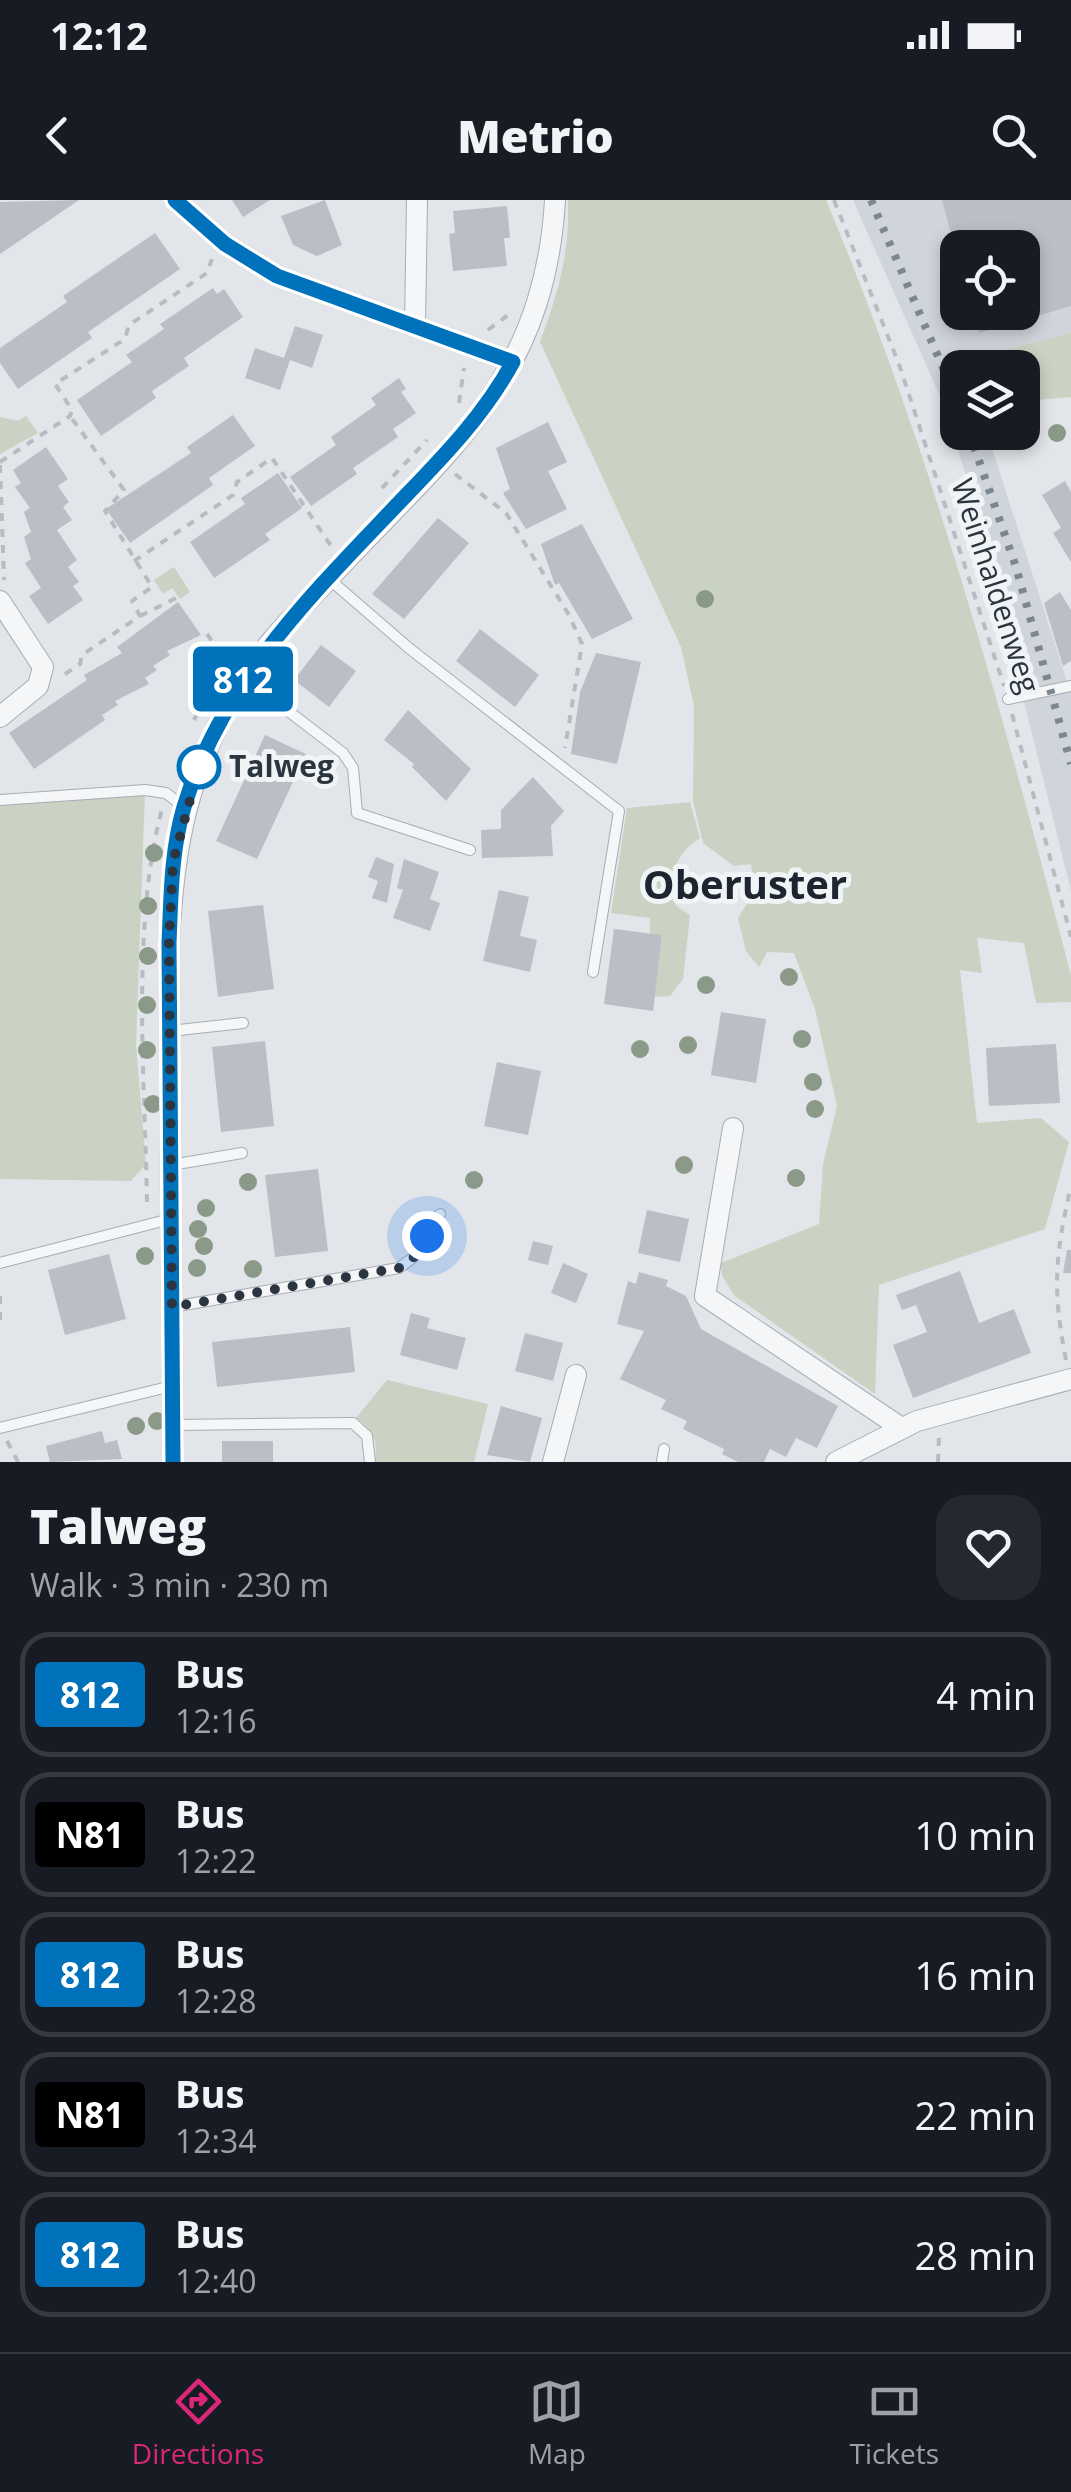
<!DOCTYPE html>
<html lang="en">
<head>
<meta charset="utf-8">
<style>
  :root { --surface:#171b24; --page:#242831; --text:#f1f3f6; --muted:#9ea1a6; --line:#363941; --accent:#db2777 }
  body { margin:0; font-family:"Open Sans",sans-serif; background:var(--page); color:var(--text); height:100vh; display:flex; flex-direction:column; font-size:38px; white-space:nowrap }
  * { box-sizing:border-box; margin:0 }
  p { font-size:32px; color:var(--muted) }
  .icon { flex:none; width:55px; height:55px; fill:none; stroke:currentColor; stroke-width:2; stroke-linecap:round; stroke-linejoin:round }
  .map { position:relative; height:1262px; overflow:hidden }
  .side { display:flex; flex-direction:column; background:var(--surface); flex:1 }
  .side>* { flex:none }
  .badge { padding:0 20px; border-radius:8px; font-size:35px; line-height:65px }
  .buttons { position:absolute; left:940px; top:30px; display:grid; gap:20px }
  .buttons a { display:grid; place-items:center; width:100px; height:100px; border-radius:20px; background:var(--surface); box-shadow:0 5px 15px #0003; font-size:50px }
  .you { position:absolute; width:50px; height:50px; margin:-25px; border:8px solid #fff; border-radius:50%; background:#1a73e8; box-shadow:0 0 0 15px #1a73e833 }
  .map>.badge { position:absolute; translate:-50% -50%; box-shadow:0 0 0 5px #fff }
  .round { display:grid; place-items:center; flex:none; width:105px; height:105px; border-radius:30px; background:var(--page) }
  .head { display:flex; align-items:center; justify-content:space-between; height:170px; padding:0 30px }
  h1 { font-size:48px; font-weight:800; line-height:75px }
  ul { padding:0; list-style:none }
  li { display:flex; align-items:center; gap:30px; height:125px; margin:0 20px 15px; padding:0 10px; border:5px solid var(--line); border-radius:30px }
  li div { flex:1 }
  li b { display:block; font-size:38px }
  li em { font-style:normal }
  li .badge { min-width:110px; font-weight:700; text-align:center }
  .status { display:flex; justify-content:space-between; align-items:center; height:70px; padding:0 50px; background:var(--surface); direction:ltr }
  .status svg { height:28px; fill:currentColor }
  header { display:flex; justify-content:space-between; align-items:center; height:130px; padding:0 30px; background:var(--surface); font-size:45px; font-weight:800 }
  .tabs { display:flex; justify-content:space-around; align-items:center; height:140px; border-top:2px solid var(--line); background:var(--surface); font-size:28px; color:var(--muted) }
  .tabs a { display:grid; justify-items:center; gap:5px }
  .tabs .selected { color:var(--accent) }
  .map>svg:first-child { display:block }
  .built { fill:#d0d5db; fill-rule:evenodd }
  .green { fill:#c9d2c3 }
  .building { fill:#b9bfc5 }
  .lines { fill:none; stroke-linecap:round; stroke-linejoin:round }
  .lane-casing { stroke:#a7adb3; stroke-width:12 }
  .street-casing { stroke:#a7adb3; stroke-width:22 }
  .path { stroke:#b8bcc0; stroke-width:4; stroke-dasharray:8 8; stroke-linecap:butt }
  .lane { stroke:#f4f6f8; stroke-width:10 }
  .street { stroke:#f4f6f8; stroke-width:20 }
  .rail { stroke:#7c8791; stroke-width:8; stroke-dasharray:5 10; stroke-linecap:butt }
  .tree { fill:#8b9988 }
  .line-casing { stroke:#fff; stroke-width:22 }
  .line { stroke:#0072bc; stroke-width:15 }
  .walk { stroke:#2b353f; stroke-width:10; stroke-dasharray:0 18 }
  .stop-dot { fill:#fff; stroke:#0072bc; stroke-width:5 }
  .labels { text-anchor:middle; stroke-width:10; stroke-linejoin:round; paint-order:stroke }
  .street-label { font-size:30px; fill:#2b353f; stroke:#f1f4f6 }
  .stop-label { font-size:30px; font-weight:bold; fill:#2b353f; stroke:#f1f4f6; text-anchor:start }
  .district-label { font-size:40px; font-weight:bold; fill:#1d2630; stroke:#f1f4f6 }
</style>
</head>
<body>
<div class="status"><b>12:12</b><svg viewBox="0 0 49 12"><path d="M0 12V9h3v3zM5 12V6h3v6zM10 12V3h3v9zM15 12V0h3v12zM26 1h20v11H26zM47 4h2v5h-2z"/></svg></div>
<header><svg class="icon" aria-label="back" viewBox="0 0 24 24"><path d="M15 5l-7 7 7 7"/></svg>Metrio<svg class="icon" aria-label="search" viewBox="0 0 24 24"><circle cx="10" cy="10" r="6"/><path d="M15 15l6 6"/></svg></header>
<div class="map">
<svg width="1071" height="1262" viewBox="0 0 1071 1262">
  <rect width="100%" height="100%" fill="#e2e5e9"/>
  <path class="built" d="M853 0H1071V197L1023 201 1022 168H958V232L987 233 1071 494V691L1021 490 1029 473 943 203ZM958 48H1022V112H958Z"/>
  <path class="green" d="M568 0H826C932 252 1002 512 1071 775V802L1036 803 1024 743 977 738 982 773 960 770 977 923 1041 918 1069 942 1045 1029 879 1085 875 1194 735 1096 722 1076 721 1063 819 1024 823 964 837 906 815 809 794 753 767 752 759 767 746 751 738 718 755 691 751 664 734 666 703 643 693 601 694 506 681 447 540 142C558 93 570 53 568 0Z
    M1071 133V197L1023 201 1022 168 1006 167 1002 151Z
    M26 216 38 233 0 254V217L18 221Z
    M174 367 190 392 180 399 172 388 163 394 154 380Z
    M145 590 136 845 146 964 131 981 0 979V600Z
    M690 602 700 638C672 657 670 676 676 706L690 715 683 779 670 796 654 797 662 736 650 734V718L611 713 627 608Z
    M387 1180 488 1204 474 1262H375C378 1241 374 1230 356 1218Z"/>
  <path class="building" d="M79 0 0 54V2Z
    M232 0H270L243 17Z
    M325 0 342 45 317 56 293 45 281 16Z
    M942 0H1071V106L979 133 974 112H1022V48H955Z
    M507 6 510 38H504L507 66 453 71 449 34 455 33 453 11Z
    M155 33 180 69 88 132 92 138 18 189 0 163V148L67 102 63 96Z
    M213 88 217 94 224 89 243 117 184 158 189 166 152 191 156 198 101 236 77 200 132 162 126 155 164 129 160 124Z
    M295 126 323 135 312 168 290 160 280 190 245 178 255 148 284 158Z
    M399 178 406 189 401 192 416 213 393 229 398 237 353 268 357 274 311 306 290 277 336 245 331 237 376 205 371 198Z
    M233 215 255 246 209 278 213 285 130 343 106 309 191 253 187 247Z
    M548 222 567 262 548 271 567 309 526 329 503 293 510 289 496 248Z
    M46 247 68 279 58 286 69 302 63 307 72 320 57 330 77 360 68 367 79 382 73 386 83 400 48 424 29 396 41 388 25 363 31 359 24 337 31 332 24 312 30 308 15 287 21 283 13 270Z
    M278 273 302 308 265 334 270 340 214 378 190 342 245 304 241 298Z
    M1065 281 1071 292V362L1053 333 1061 328 1042 295Z
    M438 318 469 343 404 419 372 394Z
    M582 324 633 419 592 439 559 383 555 385 541 344Z
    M1060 392 1071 410V461L1063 466 1044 403Z
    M178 402 201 435 167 451 170 455 153 466 157 470 145 478 149 484 115 501 118 505 102 515 105 520 34 569 9 533 87 480 84 475 122 453 117 447Z
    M480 429 539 475 515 507 456 461Z
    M321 445 356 471 329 507 294 480Z
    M596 453 641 462 617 564 571 554 580 492Z
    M408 510 471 569 446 601 412 567 414 564 384 540Z
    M265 535 306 554 257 659 216 641Z
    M533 577 564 611 551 626 553 656 482 658 481 630 501 629V610Z
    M376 657 394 664 387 703 372 698 378 681 368 677Z
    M404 659 439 672 430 699 440 703 430 731 393 718 403 690 397 688Z
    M499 690 529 697 520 736 537 740 530 772 483 761Z
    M263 705 274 789 218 797 208 711Z
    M614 729 662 735 653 811 604 804Z
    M721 812 766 819 756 883 711 875Z
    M265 841 274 926 221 932 212 847Z
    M1056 844 1060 903 989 906 986 848Z
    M497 862 541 871 528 935 484 926Z
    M318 969 328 1051 275 1057 265 975Z
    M647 1010 689 1019 680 1062 638 1053Z
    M533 1041 553 1046 548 1065 528 1060Z
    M1067 1050H1071V1073H1063Z
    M109 1054 126 1119 65 1135 48 1070Z
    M563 1063 588 1074 576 1103 551 1093Z
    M960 1071 979 1123 1014 1109 1031 1153 913 1198 893 1145 927 1132 916 1105 902 1110 896 1095Z
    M639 1072 668 1080 666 1086 686 1096 701 1129 838 1206 817 1248 796 1238 786 1257 770 1249 764 1262H738L722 1254 724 1249 683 1229 687 1221 661 1209 666 1200 620 1179 644 1131 617 1124 628 1081 636 1084Z
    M411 1113 430 1118 427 1128 466 1138 457 1170 400 1155Z
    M350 1127 355 1172 217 1187 212 1142Z
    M525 1133 563 1143 553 1181 515 1171Z
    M501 1206 542 1218 530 1262 487 1255Z
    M102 1231 105 1243 117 1240 122 1259 50 1262 46 1246Z
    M222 1241H273V1262H222Z"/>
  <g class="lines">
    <defs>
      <path id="lane" d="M329 379 410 449 619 611 593 772
        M245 478 343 553 353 568 357 613 470 650
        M1008 499 1071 486
        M0 600 145 590 166 593 184 607
        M170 831 243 823
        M171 965 242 953
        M0 1063 170 1019
        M172 1107 399 1068 414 1057 440 1014
        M174 1225 353 1223 367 1236 370 1262
        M0 1228 172 1186
        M662 1262 664 1249"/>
      <path id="street" d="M175 0 225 44 277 76 513 162
        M415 125 417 0
        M0 401 43 467 38 486 0 517
        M733 928 705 1096 900 1227
        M173 1262 169 743C174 642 188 573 240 484 261 449 291 419 318 390 435 261 544 190 555 0
        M553 1262 576 1175
        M836 1262 917 1221 1071 1179"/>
    </defs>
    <use href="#lane" class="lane-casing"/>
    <use href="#street" class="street-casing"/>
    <path class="path" d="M834 0 900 167 1004 486
      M488 130 508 115
      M459 203 464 168
      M0 262 70 216 72 210 55 184 125 139 129 125 207 73 212 59
      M0 265 4 380
      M455 274 506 313 569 415 582 444 565 548
      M382 288 427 240
      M134 361 233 295 237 282 272 258 331 346
      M140 416 176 398
      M207 434 227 463
      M65 474 80 464 82 455 140 416 132 401 152 387 105 311 124 290 70 216
      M1012 514 1071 737
      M194 520 208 493
      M147 1002C145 881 131 724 162 609
      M0 1096V1128
      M1066 1160C1052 1089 1055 1056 1071 986
      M7 1241 18 1262
      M938 1262 939 1237"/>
    <use href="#lane" class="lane"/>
    <use href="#street" class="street"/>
    <path class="rail" d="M871 0 958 203
      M969 232 1016 367 1071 564"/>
  </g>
  <g class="tree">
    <circle cx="1057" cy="233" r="9"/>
    <circle cx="705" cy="399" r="9"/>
    <circle cx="154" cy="653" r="9"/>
    <circle cx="706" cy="685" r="9"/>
    <circle cx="148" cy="706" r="9"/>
    <circle cx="148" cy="756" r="9"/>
    <circle cx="789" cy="777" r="9"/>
    <circle cx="706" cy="785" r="9"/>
    <circle cx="147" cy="805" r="9"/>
    <circle cx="802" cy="839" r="9"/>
    <circle cx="688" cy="845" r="9"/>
    <circle cx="640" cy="849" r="9"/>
    <circle cx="147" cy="850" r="9"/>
    <circle cx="813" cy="882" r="9"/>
    <circle cx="153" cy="904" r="9"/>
    <circle cx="815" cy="909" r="9"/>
    <circle cx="684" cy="965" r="9"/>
    <circle cx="796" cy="978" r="9"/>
    <circle cx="474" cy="980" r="9"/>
    <circle cx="248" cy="982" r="9"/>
    <circle cx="206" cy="1008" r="9"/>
    <circle cx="198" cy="1029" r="9"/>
    <circle cx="204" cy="1046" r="9"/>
    <circle cx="145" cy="1056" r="9"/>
    <circle cx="197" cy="1068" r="9"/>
    <circle cx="253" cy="1069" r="9"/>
    <circle cx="157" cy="1221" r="9"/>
    <circle cx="136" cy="1226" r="9"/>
  </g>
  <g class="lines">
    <defs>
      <path id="line" d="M173 1262 169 743C171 697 171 651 184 607 220 486 308 398 393 309 438 262 481 220 513 162L277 76 225 44 175 0"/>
    </defs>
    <use href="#line" class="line-casing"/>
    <use href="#line" class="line"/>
    <path class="walk" d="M199 567 173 662 169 743 172 1107 399 1068 414 1057 427 1036"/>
  </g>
  <circle class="stop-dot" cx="199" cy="567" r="20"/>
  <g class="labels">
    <g class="street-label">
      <text transform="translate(995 386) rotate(72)" y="10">Weinhaldenweg</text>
    </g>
    <g class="stop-label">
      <text x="229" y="577">Talweg</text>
    </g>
    <g class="district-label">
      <text x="745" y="699">Oberuster</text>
    </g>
  </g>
</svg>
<div class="buttons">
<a><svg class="icon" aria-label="locate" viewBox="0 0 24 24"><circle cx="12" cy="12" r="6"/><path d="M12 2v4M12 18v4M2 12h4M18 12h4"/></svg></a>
<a><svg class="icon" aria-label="layers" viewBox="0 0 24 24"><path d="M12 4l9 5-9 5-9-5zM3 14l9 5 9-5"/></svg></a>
</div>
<div class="you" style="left:427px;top:1036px"></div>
<b class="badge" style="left:243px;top:479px;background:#0072bc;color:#fff">812</b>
</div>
<section class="side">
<div class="head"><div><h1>Talweg</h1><p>Walk · 3 min · 230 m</p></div><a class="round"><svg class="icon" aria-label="heart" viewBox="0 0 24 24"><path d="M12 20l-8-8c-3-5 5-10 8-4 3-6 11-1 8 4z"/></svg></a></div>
<ul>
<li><span class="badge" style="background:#0072bc;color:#fff">812</span><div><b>Bus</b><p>12:16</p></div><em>4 min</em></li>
<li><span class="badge" style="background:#000;color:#fff">N81</span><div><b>Bus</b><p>12:22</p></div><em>10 min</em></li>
<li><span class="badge" style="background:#0072bc;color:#fff">812</span><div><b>Bus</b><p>12:28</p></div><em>16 min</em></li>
<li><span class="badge" style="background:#000;color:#fff">N81</span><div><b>Bus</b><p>12:34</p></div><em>22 min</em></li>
<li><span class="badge" style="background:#0072bc;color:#fff">812</span><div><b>Bus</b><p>12:40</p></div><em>28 min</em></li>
</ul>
</section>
<nav class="tabs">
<a class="selected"><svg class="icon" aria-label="directions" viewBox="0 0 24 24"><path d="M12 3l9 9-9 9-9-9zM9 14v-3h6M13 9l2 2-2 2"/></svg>Directions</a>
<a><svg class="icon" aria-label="map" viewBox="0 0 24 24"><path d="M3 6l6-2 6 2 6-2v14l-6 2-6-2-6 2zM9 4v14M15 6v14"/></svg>Map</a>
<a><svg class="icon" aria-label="tickets" viewBox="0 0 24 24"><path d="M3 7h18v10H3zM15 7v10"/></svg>Tickets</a>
</nav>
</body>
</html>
